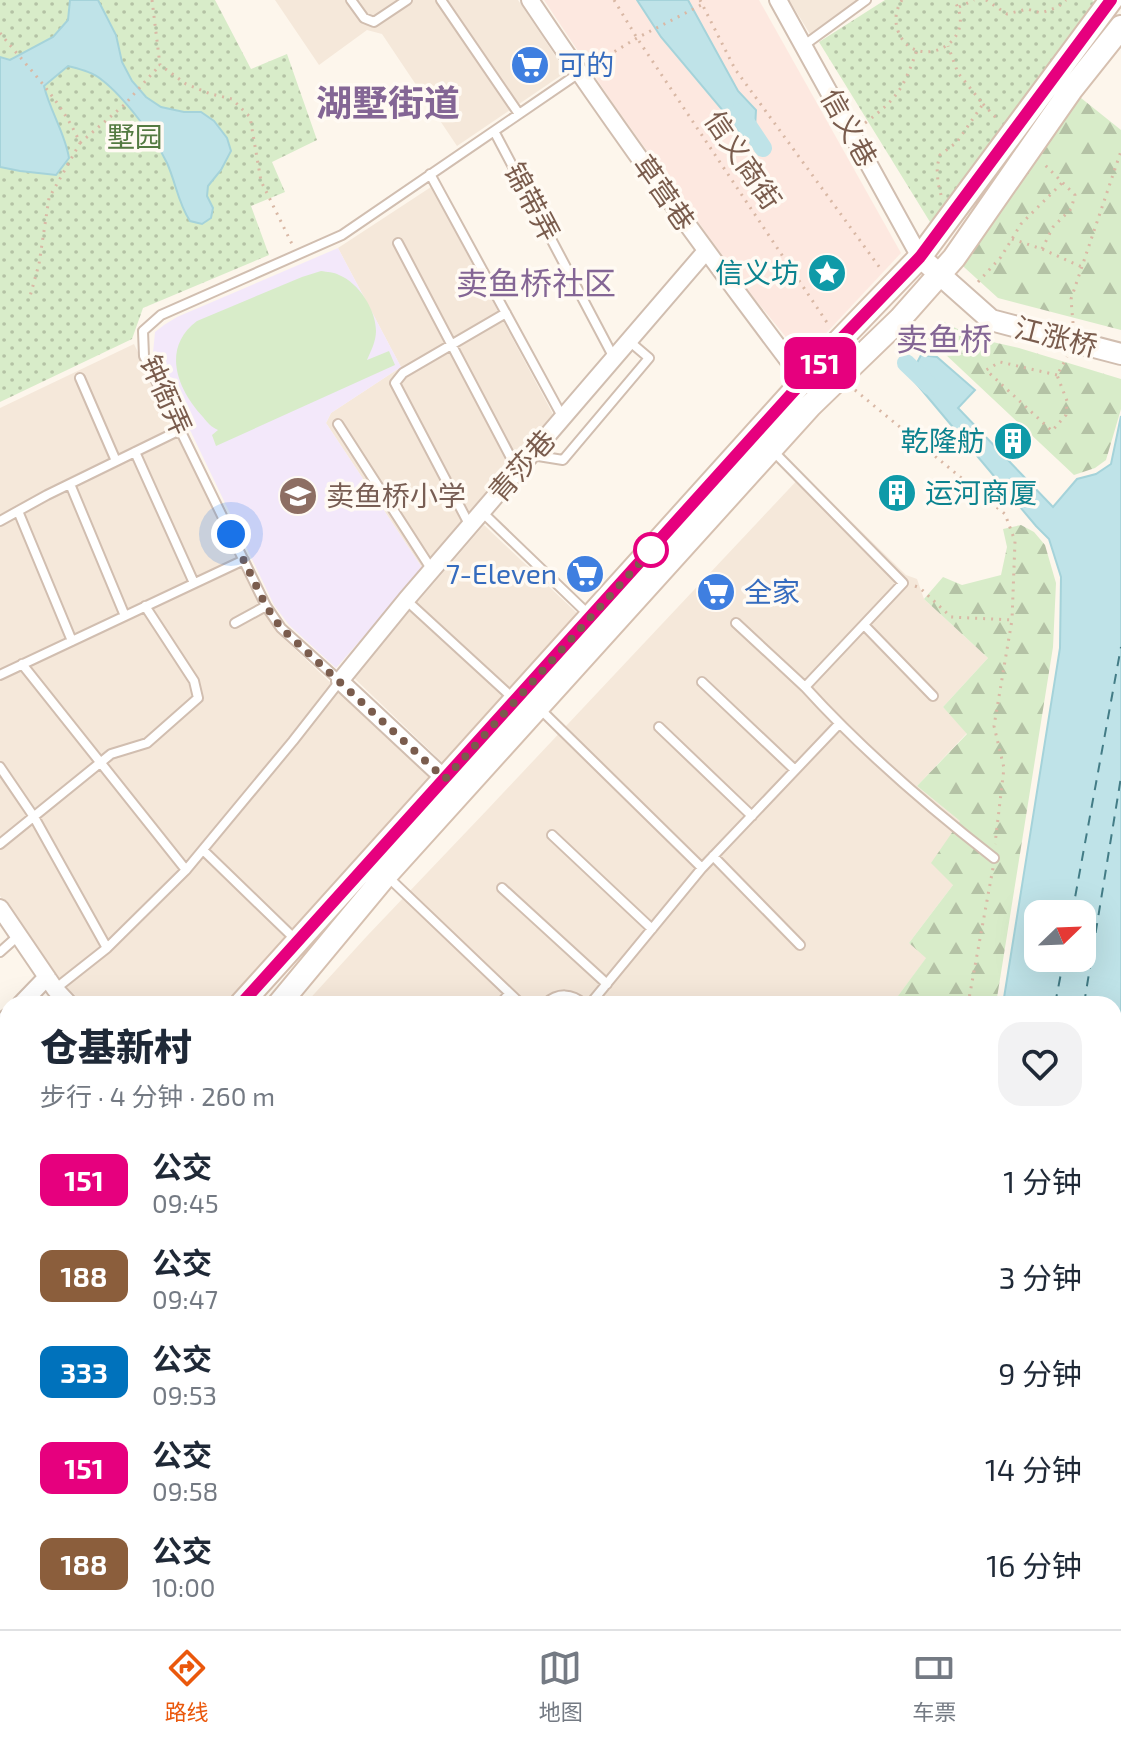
<!DOCTYPE html>
<html lang="zh">
<head>
<meta charset="utf-8">
<style>
  :root { --surface:#fff; --page:#f2f2f3; --text:#1f2937; --muted:#747a83; --line:#e0e1e3; --accent:#ea580c }
  body { margin:0; font-family:"Exo 2","Noto Sans SC",sans-serif; background:var(--page); color:var(--text); height:100vh; display:flex; flex-direction:column; font-size:30px; white-space:nowrap }
  * { box-sizing:border-box; margin:0 }
  p { font-size:26px; color:var(--muted) }
  .icon { flex:none; width:44px; height:44px; fill:none; stroke:currentColor; stroke-width:2; stroke-linecap:round; stroke-linejoin:round }
  .map { position:relative; flex:1; overflow:hidden }
  .side { position:absolute; left:0px; top:996px; width:1122px; height:634px; display:flex; flex-direction:column; background:var(--surface); border-radius:24px 24px 0 0; box-shadow:0 8px 32px #0002 }
  .side>* { flex:none }
  .badge { padding:0 16px; border-radius:12px; font-size:28px; line-height:52px }
  .needle { width:52px; rotate:67deg }
  .fabs { position:absolute; left:1024px; top:900px; display:grid; gap:16px }
  .fabs a { display:grid; place-items:center; width:72px; height:72px; border-radius:16px; background:var(--surface); box-shadow:0 8px 32px #0002; font-size:40px }
  .you { position:absolute; width:40px; height:40px; margin:-20px; border:6px solid #fff; border-radius:50%; background:#1a73e8; box-shadow:0 0 0 12px #1a73e833 }
  .map>.badge { position:absolute; translate:-50% -50%; box-shadow:0 0 0 4px #fff }
  .round { display:grid; place-items:center; flex:none; width:84px; height:84px; border-radius:24px; background:var(--page) }
  .head { display:flex; align-items:center; justify-content:space-between; height:136px; padding:0 40px }
  h1 { font-size:38px; font-weight:800; line-height:60px }
  ul { padding:0; list-style:none }
  li { display:flex; align-items:center; gap:24px; height:96px; padding:0 40px }
  li div { flex:1 }
  li b { display:block; font-size:30px }
  li em { font-style:normal }
  li .badge { min-width:88px; font-weight:700; text-align:center }
  .menu { display:flex; justify-content:space-around; align-items:center; height:112px; border-top:2px solid var(--line); background:var(--surface); font-size:22px; color:var(--muted) }
  .menu a { display:grid; justify-items:center; gap:4px }
  .menu .on { color:var(--accent) }
  .map>svg:first-child { display:block }
  .residential { fill:#f5e8da }
  .commercial { fill:#fde8e0 }
  .education { fill:#f3e8fa }
  .forest { fill:url(#forest-firs) }
  .park { fill:url(#park-dots) }
  .pitch { fill:#d8ecc9 }
  .water { fill:#bfe3e8; stroke:#a5d3da; stroke-width:2; fill-rule:evenodd }
  .lines { fill:none; stroke-linecap:round; stroke-linejoin:round }
  .canal { stroke:#bfe3e8; stroke-width:18 }
  .ferry { stroke:#437c86; stroke-width:2; stroke-dasharray:10 8; stroke-linecap:butt }
  .service-casing { stroke:#d1beb0; stroke-width:12 }
  .minor-casing { stroke:#d1beb0; stroke-width:20 }
  .tertiary-casing { stroke:#d1beb0; stroke-width:24 }
  .secondary-casing { stroke:#d6c0b0; stroke-width:26 }
  .primary-casing { stroke:#dad1cd; stroke-width:30 }
  .trunk-casing { stroke:#dad1cd; stroke-width:30 }
  .path { stroke:#d9b8a5; stroke-width:3; stroke-dasharray:2 6; stroke-linecap:butt }
  .service { stroke:#fff; stroke-width:8 }
  .minor { stroke:#fff; stroke-width:16 }
  .tertiary { stroke:#fff; stroke-width:20 }
  .secondary { stroke:#fff; stroke-width:22 }
  .primary { stroke:#fbd9a5; stroke-width:26 }
  .trunk { stroke:#f9c8a4; stroke-width:26 }
  .line-casing { stroke:#fff; stroke-width:18 }
  .line { stroke:#e6007e; stroke-width:12 }
  .walk { stroke:#7a5c4d; stroke-width:8; stroke-dasharray:0 14.4 }
  .stop-dot { fill:#fff; stroke:#e6007e; stroke-width:4 }
  .labels { text-anchor:middle; stroke-width:7; stroke-linejoin:round; paint-order:stroke }
  .shop-label { font-size:28px; fill:#366cbe; stroke:#fffaf3; text-anchor:start }
  .street-label { font-size:28px; fill:#7a5c4d; stroke:#fffaf3 }
  .park-label { font-size:28px; fill:#537a41; stroke:#fffaf3 }
  .culture-label { font-size:28px; fill:#0d838f; stroke:#fffaf3; text-anchor:end }
  .education-label { font-size:28px; fill:#785e54; stroke:#fffaf3; text-anchor:start }
  .quarter-label { font-size:32px; fill:#846695; stroke:#fffaf3 }
  .district-label { font-size:36px; font-weight:bold; fill:#846695; stroke:#fffaf3 }
</style>
</head>
<body>
<div class="map">
<svg width="1121" height="1629" viewBox="0 0 1121 1629">
  <defs>
    <pattern id="forest-firs" width="22" height="20" patternUnits="userSpaceOnUse" patternTransform="scale(2)"><rect width="22" height="20" fill="#d8ecc9"/><path d="M5 1l3.5 6h-7zM16 11l3.5 6h-7z" fill="#b4c2a5"/></pattern>
    <pattern id="park-dots" width="8" height="8" patternUnits="userSpaceOnUse" patternTransform="scale(2)"><rect width="8" height="8" fill="#d8ecc9"/><path d="M2 2h.1M6 6h.1" fill="none" stroke="#b4c2a5" stroke-width="1.8" stroke-linecap="round"/></pattern>
  </defs>
  <rect width="100%" height="100%" fill="#fdf6ec"/>
  <path class="residential" d="M275 0H518L566 72 457 146 382 34 367 30 319 65Z
    M789 0H863L810 34Z
    M431 187 554 416 423 569 326 423 331 413 401 367 338 248Z
    M134 344 267 617 283 638 433 779 230 1004H78L56 981 0 896V408Z
    M803 474 906 575 917 579 924 599 988 658 943 707 967 733 917 786 960 821 953 885 909 943 927 957 892 1004H305L367 936 488 809Z
    M484 525 579 615 445 765 353 677Z
    M1121 1458V1629H872L876 1622H1114V1462Z
    M0 1577 8 1585V1622H47L54 1629H0Z
    M116 1622H281L289 1629H123Z"/>
  <path class="commercial" d="M544 0H759L901 253 803 358 745 287 614 105Z"/>
  <path class="education" d="M338 248 401 367 331 413 326 423 423 569 336 668 289 625 274 605 153 353 155 332 164 325 177 317Z"/>
  <path class="forest" d="M1071 90 1121 130V330L998 298 954 258Z
    M944 322 975 338 1019 348 1121 379V409L1106 460 1095 468 1074 475 928 338Z
    M1021 525 1034 532 1045 545 1056 583 1053 647 996 1004H892L926 958 909 943 953 885 931 863 960 821 917 786 967 734 943 707 988 658 924 599 943 577 962 585 1001 575 1007 547 1003 529Z
    M515 1622H584L580 1629H510Z"/>
  <path class="park" d="M0 0H215L251 69 287 54 317 140 272 162 285 192 251 206 269 255 143 308 132 339 0 402Z
    M885 0H1092L1099 5 1083 37 930 222 819 42Z
    M1121 1191V1453L1114 1457V1193Z
    M787 1622H871L867 1629H782Z"/>
  <path class="pitch" d="M321 271C327 272 334 272 339 275 359 283 376 310 376 331 376 341 371 351 367 360L389 351 395 365 216 446 212 435 218 430C211 427 208 423 203 417 177 389 161 348 197 321L302 277Z"/>
  <path class="water" d="M70 0H98L116 35 122 62 132 81 146 97 161 107 184 112H201L214 121 227 138 231 151 221 170 208 186 207 196 213 208 211 218 202 224 190 221C178 203 176 183 167 163 155 138 124 97 102 80 93 72 79 69 68 66L44 86C50 111 65 133 69 158L56 175 20 171 0 167V57L10 60 53 37 68 20Z
    M637 0H688L738 91 756 110 755 128 742 137 725 113 661 37Z
    M921 355 937 357 975 390 958 408 1053 507 1077 479 1096 474 1111 464 1121 416V1186L1114 1188V1004H1003L1060 648 1061 577 1049 539 1036 526 910 376ZM1038 914H1082V958H1038Z
    M592 1622H779L774 1629H587Z"/>
  <g class="lines">
    <path class="canal" d="M739 112 763 148
      M906 363 930 386"/>
    <path class="ferry" d="M1072 914 1121 647
      M1055 1004 1064 958
      M1084 1004 1121 777
      M660 1629 665 1622
      M681 1629 686 1622"/>
    <defs>
      <path id="service" d="M351 0 364 18 374 22 407 0
        M441 0 519 114
        M803 46 866 0
        M494 131 614 358
        M430 174 563 418
        M398 243 518 471
        M80 378 116 461
        M338 424 432 570
        M773 451 903 583 805 687C863 751 926 805 994 858
        M135 452 194 583
        M532 455 563 460 649 358 629 341
        M70 484 125 616
        M18 511 72 641
        M482 512 588 614
        M0 521 47 495 180 430
        M470 526 395 383 403 373 506 313
        M406 600 515 700
        M235 623 266 606
        M736 623 805 687
        M864 625 933 696
        M22 664 186 870
        M0 675 244 560
        M702 682 795 770
        M539 708 702 868
        M659 727 752 816
        M0 767 34 817 107 948
        M552 835 652 929
        M0 844 111 754 147 743 198 698 194 681 145 606
        M203 850 297 941
        M713 856 800 945
        M388 877 521 1004
        M502 888 607 984
        M0 952 18 936
        M55 989 107 948 186 870 293 741 340 681 281 628 266 606 144 356 143 331 161 315 342 235 579 73
        M500 1004 509 994
        M545 1004C558 992 572 993 584 1004
        M590 1004 702 868 839 724
        M1114 1466 1121 1462
        M301 1622 309 1629
        M471 1622 479 1629
        M1090 1622 1093 1629"/>
      <path id="minor" d="M530 0C617 130 709 256 804 381
        M778 0 920 257
        M445 779 340 681 406 600 706 251
        M0 908 55 989 69 1004
        M21 1004 47 977
        M0 1025 8 1017"/>
      <path id="tertiary" d="M920 257 991 320 1121 354"/>
      <path id="secondary" d="M241 1004 839 341 920 257 1111 0
        M279 1004 386 875 810 406 900 319 954 258 1071 90 1121 27"/>
      <path id="primary" d="M0 1247 8 1254
        M0 1315 8 1323
        M347 1622 355 1629
        M426 1622 434 1629"/>
      <path id="trunk" d="M0 1271 8 1278
        M373 1622 381 1629
        M399 1622 407 1629"/>
    </defs>
    <use href="#service" class="service-casing"/>
    <use href="#minor" class="minor-casing"/>
    <use href="#tertiary" class="tertiary-casing"/>
    <use href="#secondary" class="secondary-casing"/>
    <use href="#primary" class="primary-casing"/>
    <use href="#trunk" class="trunk-casing"/>
    <path class="path" d="M152 0 160 65 186 84 211 94 232 99 250 117 261 181 292 244
      M614 0 637 38 828 324
      M700 0 735 69 880 268
      M902 0C896 9 894 20 898 31 914 74 981 44 954 0
      M986 0 1007 14 1027 9 1041 13 1058 7 1066 0
      M959 7 974 0
      M0 33C28 68 62 101 80 143L49 198 39 264 29 300
      M594 64 637 38 703 4
      M983 104 999 121
      M865 123C898 98 903 89 917 50
      M80 143 124 105 160 65
      M941 195 938 183 937 167 940 155 957 142 983 104 958 73 948 46
      M1012 239 1042 249 1082 267
      M1042 249 1053 227 1071 209 1075 195 1044 164
      M978 282 1001 257 1021 224 1063 182
      M1073 323 1071 299 1121 151
      M1057 375 1000 362 986 370 1052 431 1066 415 1067 401 1057 375 1067 357
      M855 390 1005 514 1015 541 1012 620
      M915 586 920 588 951 617 1012 620 994 726 1004 768 995 844
      M968 1004 993 868
      M1114 1207 1121 1204
      M1114 1259 1121 1255
      M1114 1330 1121 1329
      M1114 1396 1121 1385
      M569 1629 574 1622
      M786 1629 791 1622
      M856 1629 863 1622"/>
    <use href="#service" class="service"/>
    <use href="#minor" class="minor"/>
    <use href="#tertiary" class="tertiary"/>
    <use href="#secondary" class="secondary"/>
    <use href="#primary" class="primary"/>
    <use href="#trunk" class="trunk"/>
  </g>
  <g class="lines">
    <defs>
      <path id="line" d="M241 1004 839 341 920 257 1111 0"/>
    </defs>
    <use href="#line" class="line-casing"/>
    <use href="#line" class="line"/>
    <path class="walk" d="M231 534 266 606 281 628 445 779 655 546 651 550"/>
  </g>
  <defs>
    <symbol id="supermarket-disc" viewBox="-11 -11 22 22"><circle r="9.5" fill="#3f7fe0" stroke="#fffaf3"/><path d="M-6-5.5h2.5l.6 2H6L4.5 2H-2.5L-4.4-4H-6ZM-1.5 3.2a1.3 1.3 0 1 0 .1 0ZM3 3.2a1.3 1.3 0 1 0 .1 0Z" fill="#fff"/></symbol>
    <symbol id="sight-disc" viewBox="-11 -11 22 22"><circle r="9.5" fill="#0f9aa8" stroke="#fffaf3"/><path d="M0-6L1.8-2.2L6-1.7L2.9 1.2L3.7 5.4L0 3.3L-3.7 5.4L-2.9 1.2L-6-1.7L-1.8-2.2Z" fill="#fff"/></symbol>
    <symbol id="building-disc" viewBox="-11 -11 22 22"><circle r="9.5" fill="#0f9aa8" stroke="#fffaf3"/><path d="M-4-6H4V6H1V3H-1V6H-4ZM-2.5-4.3h1.7v1.8h-1.7ZM.8-4.3h1.7v1.8H.8ZM-2.5-1h1.7V.8h-1.7ZM.8-1h1.7V.8H.8Z" fill="#fff"/></symbol>
    <symbol id="school-disc" viewBox="-11 -11 22 22"><circle r="9.5" fill="#8d6e63" stroke="#fffaf3"/><path d="M0-5L7-2L0 1L-7-2ZM-4 1L0 2.5L4 1V4Q0 6-4 4Z" fill="#fff"/></symbol>
  </defs>
  <g fill-rule="evenodd">
    <use href="#supermarket-disc" x="508" y="43" width="44" height="44"/>
    <use href="#sight-disc" x="805" y="251" width="44" height="44"/>
    <use href="#building-disc" x="991" y="419" width="44" height="44"/>
    <use href="#building-disc" x="875" y="471" width="44" height="44"/>
    <use href="#school-disc" x="276" y="474" width="44" height="44"/>
    <use href="#supermarket-disc" x="563" y="552" width="44" height="44"/>
    <use href="#supermarket-disc" x="694" y="570" width="44" height="44"/>
  </g>
  <circle class="stop-dot" cx="651" cy="550" r="16"/>
  <g class="labels">
    <g class="shop-label">
      <text x="558" y="75">可的</text>
      <text x="557" y="584" text-anchor="end">7-Eleven</text>
      <text x="744" y="602">全家</text>
    </g>
    <g class="street-label">
      <text transform="translate(849 128) rotate(61)" y="10">信义巷</text>
      <text transform="translate(743 160) rotate(56)" y="10">信义商街</text>
      <text transform="translate(664 193) rotate(55)" y="10">草营巷</text>
      <text transform="translate(532 202) rotate(62)" y="10">锦带弄</text>
      <text transform="translate(1056 337) rotate(14)" y="10">江涨桥</text>
      <text transform="translate(166 395) rotate(66)" y="10">钟衙弄</text>
      <text transform="translate(522 466) rotate(-49)" y="10">青莎巷</text>
    </g>
    <g class="park-label">
      <text x="135" y="147">墅园</text>
    </g>
    <g class="culture-label">
      <text x="799" y="283">信义坊</text>
      <text x="985" y="451">乾隆舫</text>
      <text x="925" y="503" text-anchor="start">运河商厦</text>
    </g>
    <g class="education-label">
      <text x="326" y="506">卖鱼桥小学</text>
    </g>
    <g class="quarter-label">
      <text x="536" y="295">卖鱼桥社区</text>
      <text x="944" y="351">卖鱼桥</text>
    </g>
    <g class="district-label">
      <text x="388" y="116">湖墅街道</text>
    </g>
  </g>
</svg>
<div class="fabs">
<a><svg class="needle" viewBox="-14 -14 28 28"><path d="M0-13l5 13h-10z" fill="#e53935"/><path d="M0 13l5-13h-10z" fill="#747a83"/></svg></a>
</div>
<div class="you" style="left:231px;top:534px"></div>
<b class="badge" style="left:820px;top:363px;background:#e6007e;color:#fff">151</b>
<section class="side">
<div class="head"><div><h1>仓基新村</h1><p>步行 · 4 分钟 · 260 m</p></div><a class="round"><svg class="icon" aria-label="heart" viewBox="0 0 24 24"><path d="M12 20l-8-8c-3-5 5-10 8-4 3-6 11-1 8 4z"/></svg></a></div>
<ul>
<li><span class="badge" style="background:#e6007e;color:#fff">151</span><div><b>公交</b><p>09:45</p></div><em>1 分钟</em></li>
<li><span class="badge" style="background:#8b5e3c;color:#fff">188</span><div><b>公交</b><p>09:47</p></div><em>3 分钟</em></li>
<li><span class="badge" style="background:#0072bc;color:#fff">333</span><div><b>公交</b><p>09:53</p></div><em>9 分钟</em></li>
<li><span class="badge" style="background:#e6007e;color:#fff">151</span><div><b>公交</b><p>09:58</p></div><em>14 分钟</em></li>
<li><span class="badge" style="background:#8b5e3c;color:#fff">188</span><div><b>公交</b><p>10:00</p></div><em>16 分钟</em></li>
</ul>
</section>
</div>
<nav class="menu">
<a class="on"><svg class="icon" aria-label="directions" viewBox="0 0 24 24"><path d="M12 3l9 9-9 9-9-9zM9 14v-3h6M13 9l2 2-2 2"/></svg>路线</a>
<a><svg class="icon" aria-label="map" viewBox="0 0 24 24"><path d="M3 6l6-2 6 2 6-2v14l-6 2-6-2-6 2zM9 4v14M15 6v14"/></svg>地图</a>
<a><svg class="icon" aria-label="tickets" viewBox="0 0 24 24"><path d="M3 7h18v10H3zM15 7v10"/></svg>车票</a>
</nav>
</body>
</html>
